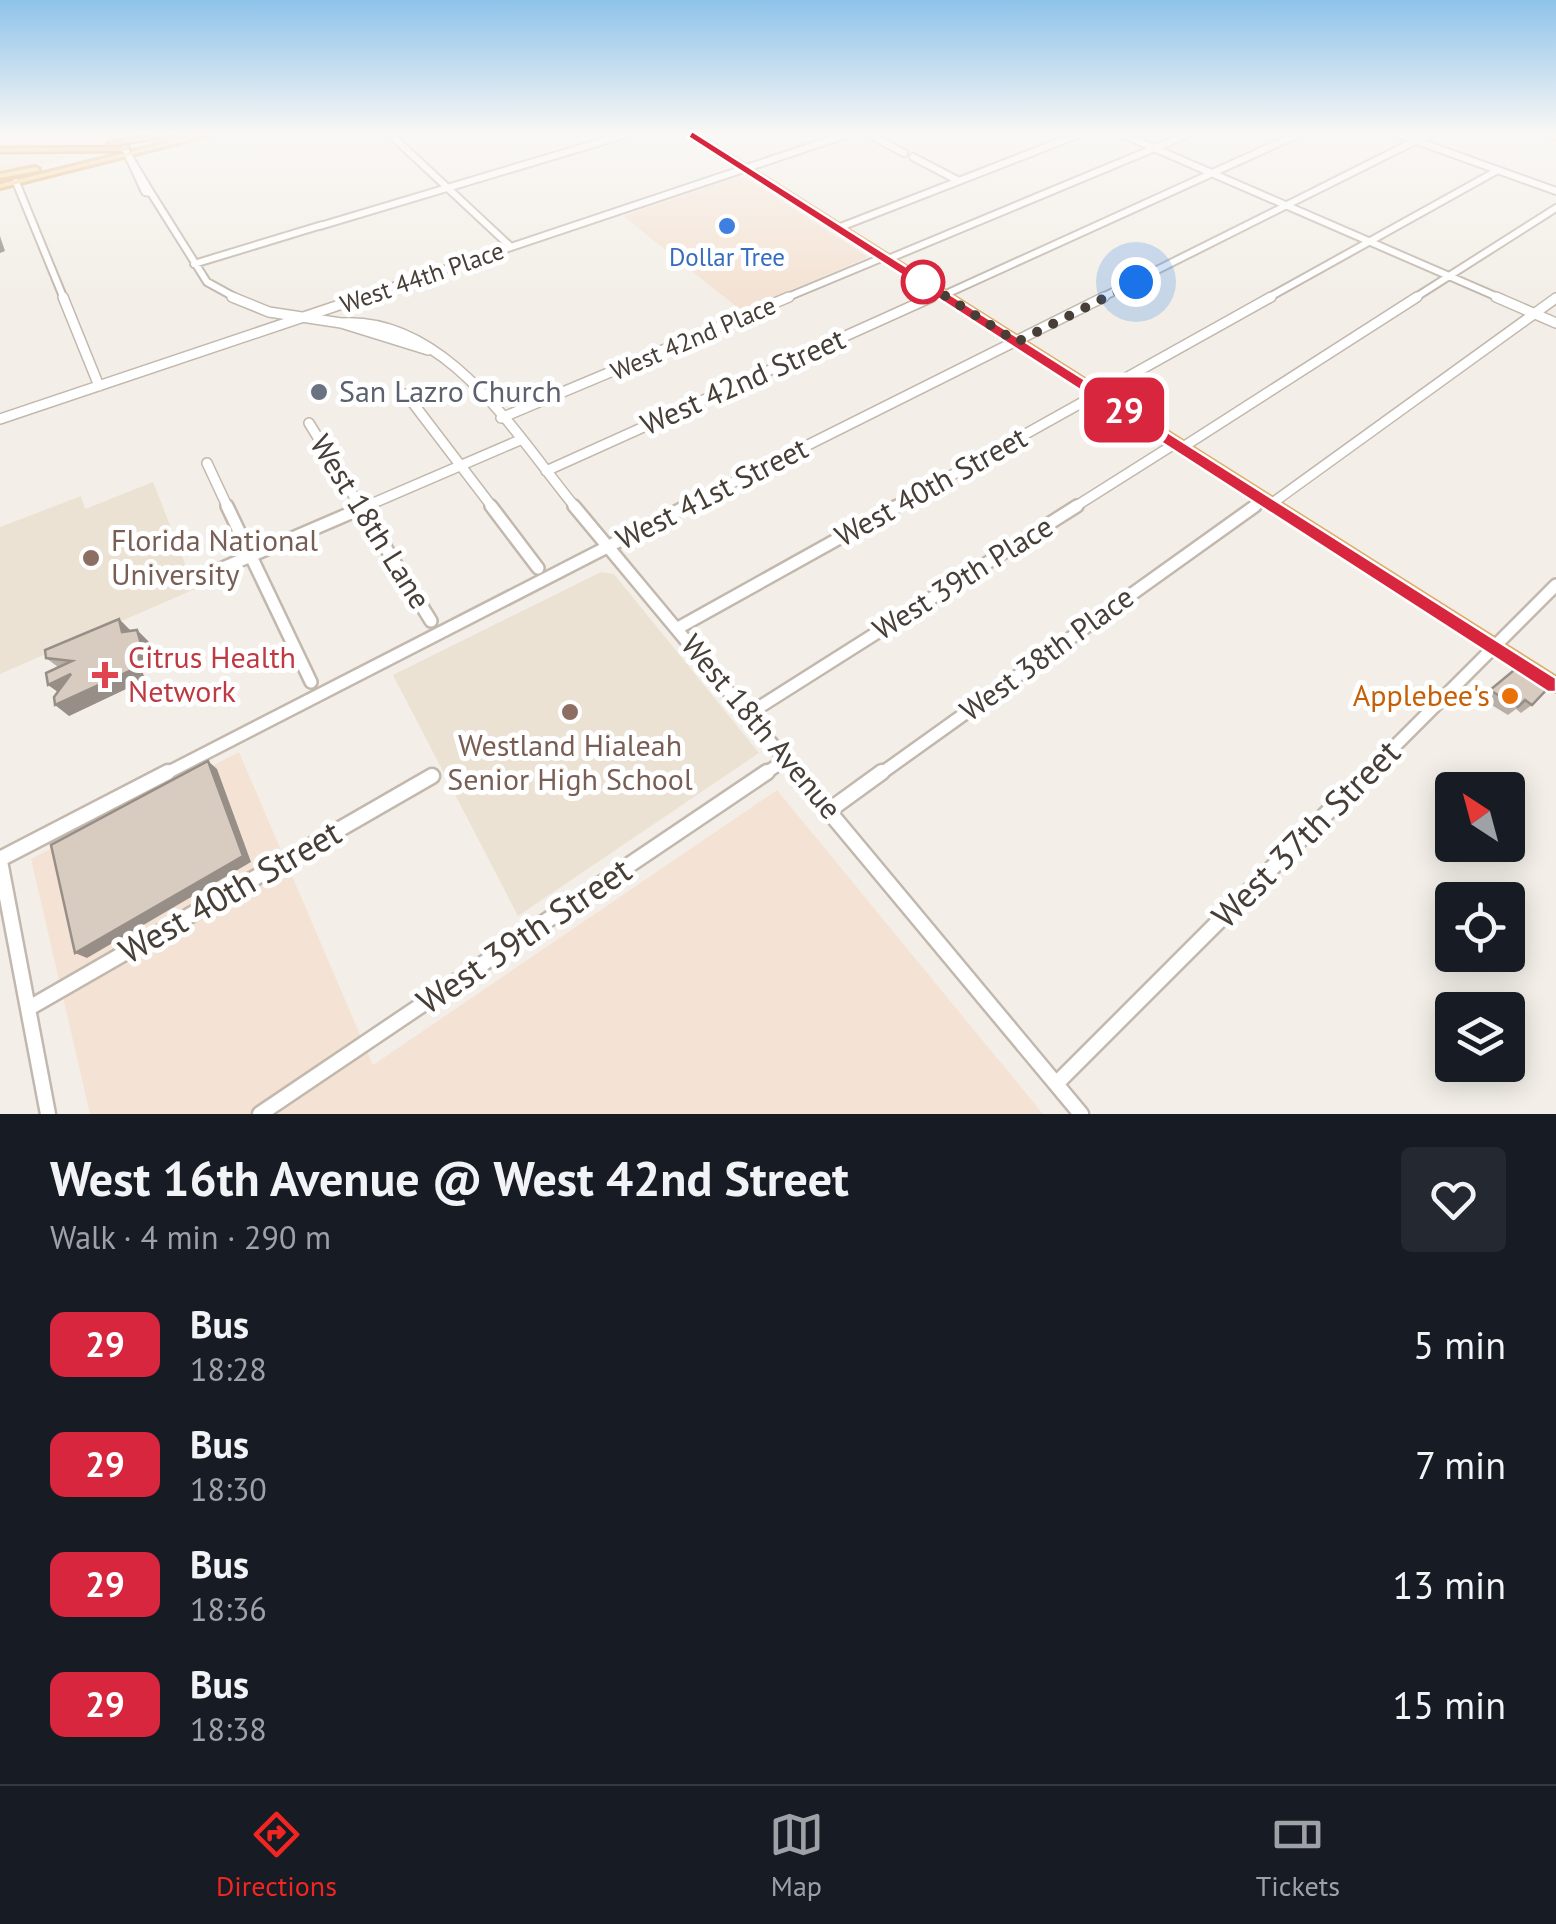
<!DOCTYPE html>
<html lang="en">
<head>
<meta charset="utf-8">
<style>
  :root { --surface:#171b24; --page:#242831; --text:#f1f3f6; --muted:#9ea1a6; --line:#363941; --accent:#f12622 }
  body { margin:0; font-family:"PT Sans",sans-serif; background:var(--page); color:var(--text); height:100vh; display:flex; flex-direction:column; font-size:38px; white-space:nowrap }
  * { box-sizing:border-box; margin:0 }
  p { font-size:32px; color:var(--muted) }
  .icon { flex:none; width:55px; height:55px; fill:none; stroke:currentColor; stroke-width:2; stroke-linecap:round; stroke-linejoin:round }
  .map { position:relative; height:1114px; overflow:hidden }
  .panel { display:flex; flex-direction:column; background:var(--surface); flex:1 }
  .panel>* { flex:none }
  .badge { padding:0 20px; border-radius:15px; font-size:35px; line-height:65px }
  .needle { width:65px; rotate:324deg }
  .tools { position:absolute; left:1435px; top:772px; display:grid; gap:20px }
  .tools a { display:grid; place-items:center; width:90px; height:90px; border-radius:10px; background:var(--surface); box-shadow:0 5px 25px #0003; font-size:50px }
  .you { position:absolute; width:50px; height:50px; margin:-25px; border:8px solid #fff; border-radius:50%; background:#1a73e8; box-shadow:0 0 0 15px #1a73e833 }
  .map>.badge { position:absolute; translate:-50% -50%; box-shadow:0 0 0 5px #fff }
  .round { display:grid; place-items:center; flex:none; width:105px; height:105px; border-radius:10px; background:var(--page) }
  .head { display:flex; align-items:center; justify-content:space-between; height:170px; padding:0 50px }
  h1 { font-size:48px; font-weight:800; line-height:75px }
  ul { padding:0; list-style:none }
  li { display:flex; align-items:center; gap:30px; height:120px; padding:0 50px }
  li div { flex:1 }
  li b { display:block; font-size:38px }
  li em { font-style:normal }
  li .badge { min-width:110px; font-weight:700; text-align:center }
  .dock { display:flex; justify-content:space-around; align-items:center; height:140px; border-top:2px solid var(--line); background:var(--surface); font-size:28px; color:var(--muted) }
  .dock a { display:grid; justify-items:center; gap:5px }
  .dock .active { color:var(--accent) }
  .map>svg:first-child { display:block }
  .commercial { fill:#f4e3d4 }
  .education { fill:#ece2d3 }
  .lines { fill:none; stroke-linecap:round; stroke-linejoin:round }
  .minor-far3-casing { stroke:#c2b8ae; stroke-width:10 }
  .minor-far2-casing { stroke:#c2b8ae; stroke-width:12 }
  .minor-far1-casing { stroke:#c2b8ae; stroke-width:16 }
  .minor-casing { stroke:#c2b8ae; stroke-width:19 }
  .major-casing { stroke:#dfad6b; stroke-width:6 }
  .highway-casing { stroke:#d78b3f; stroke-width:5 }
  .minor-far3 { stroke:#fff; stroke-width:6 }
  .minor-far2 { stroke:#fff; stroke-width:9 }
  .minor-far1 { stroke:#fff; stroke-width:11 }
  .minor { stroke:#fff; stroke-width:14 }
  .major { fill:#fad39b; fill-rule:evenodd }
  .highway { fill:#f8b96f; fill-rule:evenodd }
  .wall { fill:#baafa6 }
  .shaded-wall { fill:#978f87 }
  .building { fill:#d8ccc1; stroke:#978f87; stroke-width:2.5 }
  .line { fill:#d7263d; stroke:#fff; stroke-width:2.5 }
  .walk { stroke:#473f37; stroke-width:10; stroke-dasharray:0 18 }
  .shop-dot { fill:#3f7fe0; stroke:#fff; stroke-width:4 }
  .stop-dot { fill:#fff; stroke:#d7263d; stroke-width:5 }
  .worship-dot { fill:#6b7280; stroke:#fff; stroke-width:4 }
  .education-dot { fill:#8d6e63; stroke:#fff; stroke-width:4 }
  .health-dot { fill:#e0444e; stroke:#fff; stroke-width:4 }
  .food-dot { fill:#e8710a; stroke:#fff; stroke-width:4 }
  .labels { text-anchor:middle; stroke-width:10; stroke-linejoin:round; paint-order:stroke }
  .far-shop-label { font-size:25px; fill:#366cbe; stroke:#fff }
  .far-street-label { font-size:25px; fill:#473f37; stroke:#fff }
  .street-label { font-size:30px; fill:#473f37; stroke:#fff }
  .worship-label { font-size:30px; fill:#5b616d; stroke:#fff; text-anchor:start }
  .education-label { font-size:30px; fill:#785e54; stroke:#fff; text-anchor:start }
  .health-label { font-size:30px; fill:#be3a42; stroke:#fff; text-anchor:start }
  .food-label { font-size:30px; fill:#c56008; stroke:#fff; text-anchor:end }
  .near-street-label { font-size:35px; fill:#473f37; stroke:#fff }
</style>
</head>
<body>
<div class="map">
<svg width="1556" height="1114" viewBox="0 0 1556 1114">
  <rect width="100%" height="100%" fill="#f3efe8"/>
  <path class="commercial" d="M0 135H173L0 174Z
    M737 177H745L868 257 742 311 623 216Z
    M239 752 373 1065 777 790 1043 1114H90L31 859Z"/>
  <path class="education" d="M153 482 195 589 0 674V527L81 496 85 509Z
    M601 572 614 574 759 753 518 916 393 675Z"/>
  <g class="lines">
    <defs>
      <path id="minor-far3" d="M391 135 511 247
        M870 135 904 153
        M1124 135 1502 299
        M1400 135 1556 191
        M125 149 145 192 151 193 207 282 238 299
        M913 157 959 181
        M130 158 151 193
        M16 182 64 299
        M320 226 624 135
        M838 228 1077 135
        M888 259 1186 135
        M194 264 322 225
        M944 295 1296 135
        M356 299 845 135
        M783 299 884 257
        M927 299 941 293
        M1099 299 1427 135
        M1266 299 1498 170
        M1413 299 1556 208"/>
      <path id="minor-far2" d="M63 297 99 386
        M232 297 269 312 341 323 428 350
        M1496 297 1556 323
        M341 323C447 316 517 437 576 508
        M406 394 493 508
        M501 418 789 297
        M0 419 363 297
        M309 423 361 508
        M1183 447 1417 297
        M207 463 228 508
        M546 471 932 297
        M1271 504 1556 298
        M362 508 520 440
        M682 508 1104 297
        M893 508 1271 297
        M1073 508 1176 443
        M1251 508 1264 499"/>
      <path id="minor-far1" d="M227 506 311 682
        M360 506 431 621
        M491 506 538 568
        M574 506 798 775
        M197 579 367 506
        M678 628 897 506
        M750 713 1077 506
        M163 775 687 506
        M763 775 788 758
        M879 775 1255 506
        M1366 775 1556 585"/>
      <path id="minor" d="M796 772 1081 1114
        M831 809 882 772
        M0 859 168 772
        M0 861 48 1114
        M29 1008 432 776
        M1056 1084 1368 772
        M260 1114 767 772"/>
      <path id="major" d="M198 135H210L0 188V184Z
        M688 135H697L1556 678V691Z
        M1548 135H1556V138L1549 137Z
        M35 167 39 169 38 171 0 178V174Z"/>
      <path id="highway" d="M153 135H173L112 145 108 143Z
        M128 147 129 149 125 151 0 152V148Z"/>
    </defs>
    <use href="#minor-far3" class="minor-far3-casing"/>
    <use href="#minor-far2" class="minor-far2-casing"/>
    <use href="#minor-far1" class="minor-far1-casing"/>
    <use href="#minor" class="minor-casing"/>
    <use href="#major" class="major-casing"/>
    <use href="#highway" class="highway-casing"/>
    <use href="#minor-far3" class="minor-far3"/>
    <use href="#minor-far2" class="minor-far2"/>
    <use href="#minor-far1" class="minor-far1"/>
    <use href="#minor" class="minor"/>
    <use href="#major" class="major"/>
    <use href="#highway" class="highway"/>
  </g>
  <path class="wall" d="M119 619 131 631 137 630 149 642 153 655 141 667 145 680 69 716 57 692 58 667 46 658Z
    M1519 666 1532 705 1521 713 1516 709 1508 715 1480 698Z"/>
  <path class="shaded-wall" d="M0 236 5 251 0 253Z
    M119 619 130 630 134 643 122 632Z
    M137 630 149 642 153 655 141 667 145 680 69 716 55 705 130 656Z
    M71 674 62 695 48 685Z
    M208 761 217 769 251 862 87 958 75 953Z"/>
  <path class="building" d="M119 619 122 632 137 630 141 644 130 656 134 669 55 705 54 697 71 674 48 685 46 673 72 661 46 658 45 650Z
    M1519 666 1550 686 1532 705 1525 700 1518 707 1490 690Z
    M208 761 243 856 75 953 51 845Z"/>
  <linearGradient id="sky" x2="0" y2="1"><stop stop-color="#8ec3ea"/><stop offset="0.46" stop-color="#faf8f5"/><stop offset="1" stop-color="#faf8f5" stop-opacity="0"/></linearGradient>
  <rect width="1556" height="291" fill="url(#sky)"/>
  <path class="line" d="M692 131 1556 678V692H1548L688 137Z"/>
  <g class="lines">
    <path class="walk" d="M923 282 919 279 1017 342 1136 282"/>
  </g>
  <circle class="shop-dot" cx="727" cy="226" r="10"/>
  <circle class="stop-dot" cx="923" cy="282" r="20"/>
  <circle class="worship-dot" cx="319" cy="392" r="10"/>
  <g class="education-dot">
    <circle cx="91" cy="558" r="10"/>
    <circle cx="570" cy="712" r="10"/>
  </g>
  <path class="health-dot" d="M100 660h10v10h10v10h-10v10h-10v-10h-10v-10h10z"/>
  <circle class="food-dot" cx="1510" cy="696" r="10"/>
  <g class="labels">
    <g class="far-shop-label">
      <text x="727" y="266">Dollar Tree</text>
    </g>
    <g class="far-street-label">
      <text transform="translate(422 277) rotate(-19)" y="9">West 44th Place</text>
      <text transform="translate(693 338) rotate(-23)" y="9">West 42nd Place</text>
    </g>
    <g class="street-label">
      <text transform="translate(743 382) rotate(-24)" y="10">West 42nd Street</text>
      <text transform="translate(931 487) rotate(-29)" y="10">West 40th Street</text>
      <text transform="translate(712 494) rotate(-27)" y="10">West 41st Street</text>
      <text transform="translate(370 522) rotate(58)" y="10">West 18th Lane</text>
      <text transform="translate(963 578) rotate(-32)" y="10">West 39th Place</text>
      <text transform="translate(1047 654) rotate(-36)" y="10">West 38th Place</text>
      <text transform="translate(761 727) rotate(50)" y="10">West 18th Avenue</text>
    </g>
    <g class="worship-label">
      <text x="339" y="402">San Lazro Church</text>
    </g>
    <g class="education-label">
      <text x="111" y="551">Florida National<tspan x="111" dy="34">University</tspan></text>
      <text x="570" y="756" text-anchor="middle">Westland Hialeah<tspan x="570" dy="34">Senior High School</tspan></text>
    </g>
    <g class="health-label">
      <text x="128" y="668">Citrus Health<tspan x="128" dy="34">Network</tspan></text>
    </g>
    <g class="food-label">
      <text x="1490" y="706">Applebee's</text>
    </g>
    <g class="near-street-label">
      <text transform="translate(1306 834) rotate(-45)" y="12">West 37th Street</text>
      <text transform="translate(230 892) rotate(-30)" y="12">West 40th Street</text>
      <text transform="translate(524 936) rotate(-34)" y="12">West 39th Street</text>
    </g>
  </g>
</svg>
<div class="tools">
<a><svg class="needle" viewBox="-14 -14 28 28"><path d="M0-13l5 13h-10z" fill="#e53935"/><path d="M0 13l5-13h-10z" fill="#9ea1a6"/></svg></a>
<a><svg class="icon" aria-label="locate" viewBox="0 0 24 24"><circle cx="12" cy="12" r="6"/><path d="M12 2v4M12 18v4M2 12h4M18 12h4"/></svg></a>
<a><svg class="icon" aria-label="layers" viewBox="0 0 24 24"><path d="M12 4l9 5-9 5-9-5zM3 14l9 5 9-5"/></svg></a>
</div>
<div class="you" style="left:1136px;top:282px"></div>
<b class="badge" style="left:1124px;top:410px;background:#d7263d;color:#fff">29</b>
</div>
<section class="panel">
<div class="head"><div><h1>West 16th Avenue @ West 42nd Street</h1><p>Walk · 4 min · 290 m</p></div><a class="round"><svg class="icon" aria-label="heart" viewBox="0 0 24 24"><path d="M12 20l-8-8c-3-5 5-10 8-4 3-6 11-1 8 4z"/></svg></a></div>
<ul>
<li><span class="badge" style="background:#d7263d;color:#fff">29</span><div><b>Bus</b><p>18:28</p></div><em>5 min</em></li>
<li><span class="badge" style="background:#d7263d;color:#fff">29</span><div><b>Bus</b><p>18:30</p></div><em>7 min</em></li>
<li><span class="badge" style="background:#d7263d;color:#fff">29</span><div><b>Bus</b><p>18:36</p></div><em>13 min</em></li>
<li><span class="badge" style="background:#d7263d;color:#fff">29</span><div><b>Bus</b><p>18:38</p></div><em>15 min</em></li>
</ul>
</section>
<nav class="dock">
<a class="active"><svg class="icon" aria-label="directions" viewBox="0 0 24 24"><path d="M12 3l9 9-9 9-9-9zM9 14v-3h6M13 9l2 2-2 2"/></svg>Directions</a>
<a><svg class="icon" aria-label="map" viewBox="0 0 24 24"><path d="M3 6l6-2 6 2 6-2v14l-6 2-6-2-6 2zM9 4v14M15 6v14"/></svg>Map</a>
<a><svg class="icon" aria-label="tickets" viewBox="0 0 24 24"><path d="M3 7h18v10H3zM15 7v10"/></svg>Tickets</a>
</nav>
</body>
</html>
